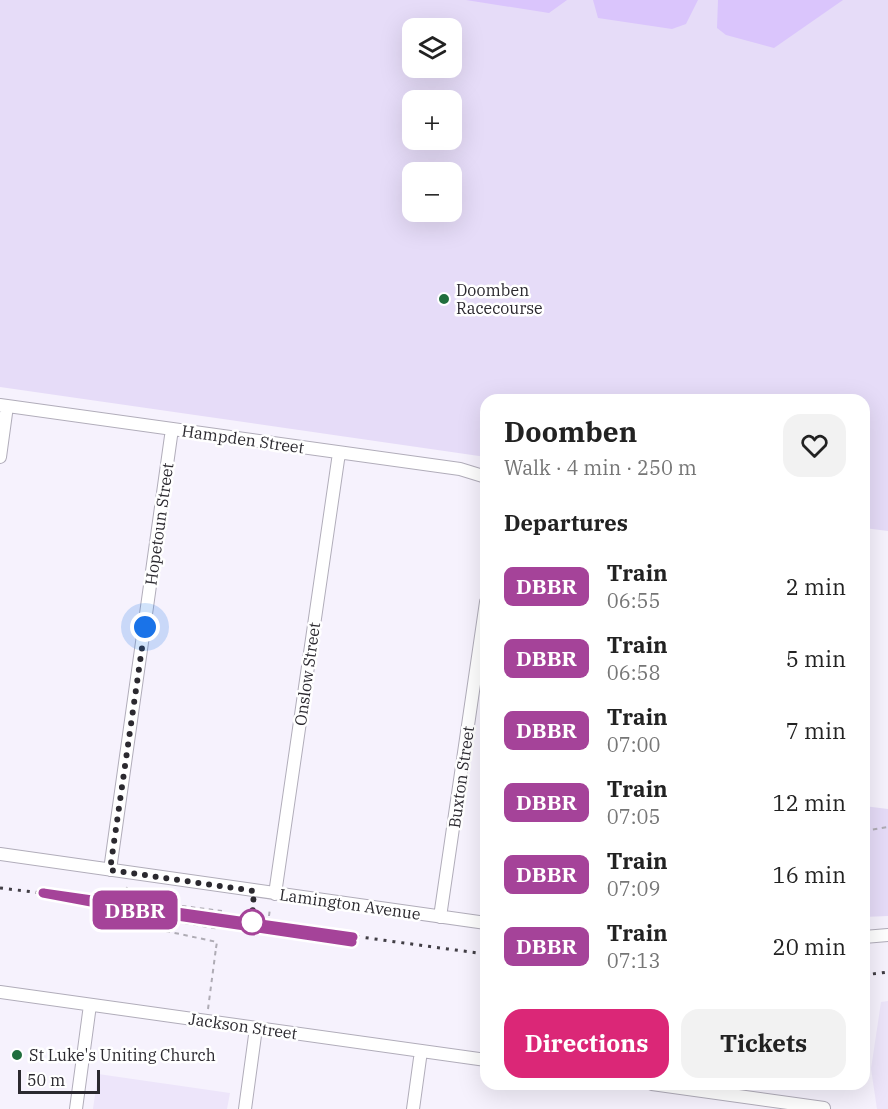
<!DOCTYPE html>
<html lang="en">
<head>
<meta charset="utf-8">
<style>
  :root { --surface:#fff; --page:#f2f2f2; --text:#222; --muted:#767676; --accent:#db2777 }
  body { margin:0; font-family:"IBM Plex Serif",serif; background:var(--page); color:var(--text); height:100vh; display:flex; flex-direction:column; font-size:22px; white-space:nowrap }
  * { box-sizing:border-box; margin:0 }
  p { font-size:20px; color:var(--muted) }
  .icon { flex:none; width:33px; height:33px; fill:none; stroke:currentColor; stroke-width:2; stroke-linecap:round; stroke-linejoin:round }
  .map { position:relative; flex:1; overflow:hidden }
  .drawer { position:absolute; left:480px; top:394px; width:390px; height:696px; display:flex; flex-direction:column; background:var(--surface); border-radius:18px; box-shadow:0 6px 24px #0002 }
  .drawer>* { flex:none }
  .badge { padding:0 12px; border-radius:9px; font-size:21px; line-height:39px }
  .tools { position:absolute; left:402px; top:18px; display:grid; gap:12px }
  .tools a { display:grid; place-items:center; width:60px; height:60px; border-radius:12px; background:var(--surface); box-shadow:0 6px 24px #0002; font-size:30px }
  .scale { position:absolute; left:18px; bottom:15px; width:82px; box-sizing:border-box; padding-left:6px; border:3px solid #2b292f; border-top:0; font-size:16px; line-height:21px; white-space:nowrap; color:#2b292f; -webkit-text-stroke:4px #fff; paint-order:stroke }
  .you { position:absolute; width:30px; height:30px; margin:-15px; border:4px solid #fff; border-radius:50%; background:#1a73e8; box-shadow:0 0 0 9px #1a73e833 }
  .map>.badge { position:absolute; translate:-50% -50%; box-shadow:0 0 0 3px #fff }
  h2 { padding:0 24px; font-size:22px; line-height:54px }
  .round { display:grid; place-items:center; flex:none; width:63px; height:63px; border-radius:18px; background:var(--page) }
  .overview { display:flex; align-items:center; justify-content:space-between; height:102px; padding:0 24px }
  h1 { font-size:28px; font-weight:700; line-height:45px }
  .button { display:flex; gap:12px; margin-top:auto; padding:12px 24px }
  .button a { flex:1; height:69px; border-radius:18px; background:var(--accent); color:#fff; font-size:24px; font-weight:700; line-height:69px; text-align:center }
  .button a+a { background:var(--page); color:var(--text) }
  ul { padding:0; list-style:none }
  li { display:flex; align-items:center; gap:18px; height:72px; padding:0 24px }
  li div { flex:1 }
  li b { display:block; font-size:22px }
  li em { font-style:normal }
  li .badge { min-width:66px; font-weight:700; text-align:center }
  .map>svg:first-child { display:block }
  .built { fill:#ede5fa }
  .green { fill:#e6dcf8; fill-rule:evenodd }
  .water { fill:#dac5fc }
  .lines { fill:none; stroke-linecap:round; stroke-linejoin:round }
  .minor-casing { stroke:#b1adba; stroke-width:14 }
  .path { stroke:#afacb5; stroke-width:2; stroke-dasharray:4.5 4.5; stroke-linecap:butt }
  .minor { stroke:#fff; stroke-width:12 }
  .rail { stroke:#413e45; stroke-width:3; stroke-dasharray:3 6; stroke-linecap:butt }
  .path-bridge { stroke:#afacb5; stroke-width:2; stroke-dasharray:4.5 4.5; stroke-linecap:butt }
  .line-casing { stroke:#fff; stroke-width:14 }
  .line { stroke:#a54399; stroke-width:9 }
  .walk { stroke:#2b292f; stroke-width:6; stroke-dasharray:0 10.8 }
  .poi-dot { fill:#206e3d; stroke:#fff; stroke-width:2 }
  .stop-dot { fill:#fff; stroke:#a54399; stroke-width:3 }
  .labels { text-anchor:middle; stroke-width:5; stroke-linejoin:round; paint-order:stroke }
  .poi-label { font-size:16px; fill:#2b292f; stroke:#fff; text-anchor:start }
  .street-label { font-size:16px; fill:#2b292f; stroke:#fff }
</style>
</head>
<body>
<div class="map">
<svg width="888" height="1109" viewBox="0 0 888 1109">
  <rect width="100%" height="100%" fill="#f6f2fd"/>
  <path class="built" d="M888 1001V1109H877L871 1069 881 1002Z
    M98 1074 230 1093 227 1109H93Z"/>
  <path class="green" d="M0 0H888V531L864 528V400H486V457L0 387ZM412 28H452V68H412ZM412 100H452V140H412ZM412 172H452V212H412Z
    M864 806 888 809V916L864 917Z"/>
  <path class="water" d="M466 0H567L549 13Z
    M593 0H698L686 24 672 29 598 18Z
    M718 0H843L774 48 726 35 717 28Z"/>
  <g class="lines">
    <defs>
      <path id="minor" d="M0 405 460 469 486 477
        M0 457 7 406
        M0 854 486 923
        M110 870 172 429
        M275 894 339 453
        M440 917 486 602
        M864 937 888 935
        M0 992 486 1060
        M652 1084 824 1108
        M76 1109 90 1005
        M245 1109 256 1028
        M413 1109 421 1051"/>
    </defs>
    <use href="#minor" class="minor-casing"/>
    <path class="path" d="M864 831 888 827
      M127 887 125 898 150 902
      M269 916 270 908
      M149 917 220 929
      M208 1009 216 948"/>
    <use href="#minor" class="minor"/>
    <path class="rail" d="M0 888C162 907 324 933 486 954
      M864 975 888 972"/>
    <path class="path-bridge" d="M216 948 217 942 147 927 150 902 222 911"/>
  </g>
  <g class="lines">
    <defs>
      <path id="line" d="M352 942 123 908 43 893 353 937"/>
    </defs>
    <use href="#line" class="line-casing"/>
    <use href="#line" class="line"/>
    <path class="walk" d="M145 627 110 870 254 891 252 922"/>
  </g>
  <g class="poi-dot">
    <circle cx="444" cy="299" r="6"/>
    <circle cx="17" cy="1055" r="6"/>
  </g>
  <circle class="stop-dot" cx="252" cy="922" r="12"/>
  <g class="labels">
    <g class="poi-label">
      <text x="456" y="296">Doomben<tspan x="456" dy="18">Racecourse</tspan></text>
      <text x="29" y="1061">St Luke's Uniting Church</text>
    </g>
    <g class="street-label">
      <text transform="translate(243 439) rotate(8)" y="6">Hampden Street</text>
      <text transform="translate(159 524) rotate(-82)" y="6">Hopetoun Street</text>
      <text transform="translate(307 674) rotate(-82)" y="6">Onslow Street</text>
      <text transform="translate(461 777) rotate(-82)" y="6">Buxton Street</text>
      <text transform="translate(350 904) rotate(8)" y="6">Lamington Avenue</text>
      <text transform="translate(243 1026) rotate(8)" y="6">Jackson Street</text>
    </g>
  </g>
</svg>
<div class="tools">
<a><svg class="icon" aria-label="layers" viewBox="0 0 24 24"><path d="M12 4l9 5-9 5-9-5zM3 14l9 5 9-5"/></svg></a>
<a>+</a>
<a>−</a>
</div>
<div class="scale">50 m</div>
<div class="you" style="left:145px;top:627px"></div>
<b class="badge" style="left:135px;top:910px;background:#a54399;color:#fff">DBBR</b>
<section class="drawer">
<div class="overview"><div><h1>Doomben</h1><p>Walk · 4 min · 250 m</p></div><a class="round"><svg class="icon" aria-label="heart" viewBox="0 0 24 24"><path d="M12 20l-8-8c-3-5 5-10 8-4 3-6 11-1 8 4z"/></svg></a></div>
<h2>Departures</h2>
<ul>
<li><span class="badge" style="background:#a54399;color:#fff">DBBR</span><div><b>Train</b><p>06:55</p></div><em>2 min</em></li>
<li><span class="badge" style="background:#a54399;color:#fff">DBBR</span><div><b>Train</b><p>06:58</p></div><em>5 min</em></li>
<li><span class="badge" style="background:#a54399;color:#fff">DBBR</span><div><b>Train</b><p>07:00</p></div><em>7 min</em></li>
<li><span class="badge" style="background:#a54399;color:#fff">DBBR</span><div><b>Train</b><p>07:05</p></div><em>12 min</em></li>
<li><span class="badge" style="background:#a54399;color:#fff">DBBR</span><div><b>Train</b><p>07:09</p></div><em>16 min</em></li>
<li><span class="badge" style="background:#a54399;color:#fff">DBBR</span><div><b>Train</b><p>07:13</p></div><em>20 min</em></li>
</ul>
<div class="button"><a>Directions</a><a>Tickets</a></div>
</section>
</div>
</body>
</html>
